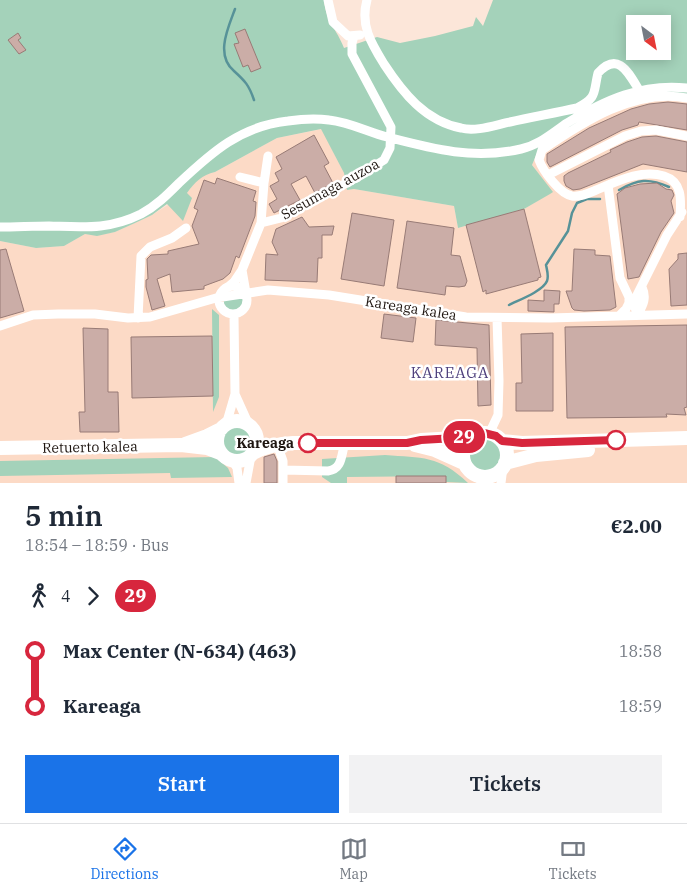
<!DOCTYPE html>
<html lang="en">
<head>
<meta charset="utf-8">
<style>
  :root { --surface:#fff; --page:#f2f2f3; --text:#1f2937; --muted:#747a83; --line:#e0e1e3; --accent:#1a73e8 }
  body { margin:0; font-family:"IBM Plex Serif",serif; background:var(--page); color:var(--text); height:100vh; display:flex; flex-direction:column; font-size:19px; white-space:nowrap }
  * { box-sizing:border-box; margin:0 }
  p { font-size:16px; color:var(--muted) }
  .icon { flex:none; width:28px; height:28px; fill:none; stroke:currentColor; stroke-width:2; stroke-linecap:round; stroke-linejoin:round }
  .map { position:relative; height:483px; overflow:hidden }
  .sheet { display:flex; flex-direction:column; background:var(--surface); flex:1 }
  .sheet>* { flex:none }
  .badge { padding:0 10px; border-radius:16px; font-size:18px; line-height:32px }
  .needle { width:32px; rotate:148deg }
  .fabs { position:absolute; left:626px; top:15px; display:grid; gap:10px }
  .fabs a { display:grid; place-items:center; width:45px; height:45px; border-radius:0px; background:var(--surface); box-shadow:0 2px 12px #0003; font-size:25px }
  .map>.badge { position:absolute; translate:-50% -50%; box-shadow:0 0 0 2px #fff }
  .legs { display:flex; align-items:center; gap:8px; height:55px; padding:0 25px; font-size:16px }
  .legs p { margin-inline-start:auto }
  .summary { display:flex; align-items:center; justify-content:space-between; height:85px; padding:0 25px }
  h1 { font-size:28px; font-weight:600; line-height:38px }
  .action { display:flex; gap:10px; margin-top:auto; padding:10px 25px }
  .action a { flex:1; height:58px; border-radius:0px; background:var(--accent); color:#fff; font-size:20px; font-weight:600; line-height:58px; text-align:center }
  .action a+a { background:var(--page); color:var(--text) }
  ul { padding:0 25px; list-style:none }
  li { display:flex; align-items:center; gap:18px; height:55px; font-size:19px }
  li i { display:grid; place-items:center; width:8px; height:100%; margin:0 6px; background:currentColor }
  li i::after { content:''; width:12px; height:12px; margin:-6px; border:4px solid; border-radius:50%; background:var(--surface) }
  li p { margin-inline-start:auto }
  li:first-child i { background:linear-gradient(#0000 50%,currentColor 0) }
  li:last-child i { background:linear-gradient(currentColor 50%,#0000 0) }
  .menu { display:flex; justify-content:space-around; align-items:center; height:70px; border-top:1px solid var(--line); background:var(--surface); font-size:14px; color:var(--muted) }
  .menu a { display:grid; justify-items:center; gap:2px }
  .menu .active { color:var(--accent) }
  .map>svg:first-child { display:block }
  .built { fill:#fcdac6 }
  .green { fill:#a4d2ba; fill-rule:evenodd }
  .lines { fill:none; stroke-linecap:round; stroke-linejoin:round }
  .stream { stroke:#579298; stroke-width:2.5 }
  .building { fill:#cbada7; stroke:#987b76 }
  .minor { stroke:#fff; stroke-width:9 }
  .primary { stroke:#fff; stroke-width:14 }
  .line-1-casing { stroke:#fff; stroke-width:11 }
  .line-1 { stroke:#d7263d; stroke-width:8 }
  .stop-1-dot { fill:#fff; stroke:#d7263d; stroke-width:2.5 }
  .labels { text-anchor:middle; stroke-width:5; stroke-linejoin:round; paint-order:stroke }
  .street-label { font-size:14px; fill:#1e1510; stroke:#fff }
  .stop-label { font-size:14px; font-weight:bold; fill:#1e1510; stroke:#fff; text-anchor:end }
  .neighbourhood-label { font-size:15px; letter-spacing:1px; fill:#4e3f7c; stroke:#fff }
</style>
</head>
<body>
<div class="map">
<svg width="687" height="483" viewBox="0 0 687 483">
  <rect width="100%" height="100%" fill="#fce6d9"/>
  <path class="built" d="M677 93 687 94V483H0V241L36 248 64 246 85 234 97 235 115 232 152 215 187 193 195 182 205 174 215 172 277 138 322 129 344 173 347 190 354 189 454 206 458 228 524 209 552 192 532 165 540 146 604 108 643 94Z"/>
  <path class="green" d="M0 0H324C326 22 337 29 344 48L377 37 400 43 435 36 473 26 476 17 483 26 493 0H687V94H643L604 108 540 146 532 165 553 192 550 194 524 209 458 228 454 206 354 189 347 190 344 173 321 129 277 138 215 172C202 175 195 182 187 193L192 198 183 221 167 204 152 215 135 223 115 232 97 236 85 234 64 246 36 248 0 241ZM635 24H662V51H635Z
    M243 295C246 315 222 315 224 300Z
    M212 309 219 315V397L213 412Z
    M222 442a15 15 0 1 1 30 0a15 15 0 1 1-30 0Z
    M468 455a17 17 0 1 1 34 0a17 17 0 1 1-34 0Z
    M385 455C422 458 439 455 468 483L446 482V476L347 477V483H331L322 477V459Z
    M215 457 228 468 232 477 171 478 170 473 0 476V461Z"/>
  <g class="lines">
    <path class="stream" d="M235 9C228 28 215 55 234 71 245 81 249 85 254 100
      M619 190C638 179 649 178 669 187
      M509 305C519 300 543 291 547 281 549 276 547 270 546 265L568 231 572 213 577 203 587 199H600"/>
  </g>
  <path class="building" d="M245 29 261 68 251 72 248 65 243 67 234 44 239 43 235 33Z
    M18 33 21 38 18 40 26 50 19 54 8 40Z
    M668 102 687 104V130L639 122 638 125 622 130 550 167 547 162V154L589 128 631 109 649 104Z
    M314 135 329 163 324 166 333 183 315 193 306 176 291 184 300 200 274 213 269 204 277 199 270 186 279 181 275 173 282 169 276 157Z
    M656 136 687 142V172L643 164 580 189 573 190 566 186 564 181V176L568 173 611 152 610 150 627 142 642 137Z
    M217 178 256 191 253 201 256 202 255 216 239 258 236 256 230 273 223 279 204 286V289L172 292 170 274 157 279 165 306 152 310 146 287V280L148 279 147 259 151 255 168 254V251L199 244 192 226 198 210 194 208 204 180 215 184Z
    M657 183 666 189 672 190 674 195 671 201 674 213 661 232 639 277 628 279 617 194 625 188 640 184Z
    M524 209 541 277 538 278V280L486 294V290L483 292 466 225Z
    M352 213 394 220 384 286 341 279Z
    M302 217 309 227 334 226 332 235H322V258H318L317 282 265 280 266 254 278 255 272 242 276 229Z
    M407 221 454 228 451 255 460 256 467 281 465 286 459 287 446 286 445 295 397 288Z
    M6 249 24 311 0 318V250Z
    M574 249 595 250V255L610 256 616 307 610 310 584 311 574 310 572 308 566 291H572Z
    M687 253V305L671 306 669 269 678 259V254Z
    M544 290 560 291 559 304H554V312L528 311V300L544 301Z
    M384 314 416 318 413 342 381 338Z
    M436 320 489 325 491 405 478 406 477 348 435 345Z
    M687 325V407L684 408 686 415 666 414 667 417 567 418 565 327Z
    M83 328 108 329V392H118L119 432H80L79 412H85Z
    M553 333V411H516V383H522L521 334Z
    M212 336 213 396 132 398 131 337Z
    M274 454 277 461V483H264V457Z
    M396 476H446V483H396Z"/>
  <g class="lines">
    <path class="minor" d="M328 0 333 22 348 36 360 35
      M367 0C360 25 371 43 384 64 403 93 425 121 461 128 476 132 495 125 510 122 532 117 555 113 577 108 598 97 593 93 598 73 618 51 628 72 639 90
      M548 175 625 136 641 131 656 130 687 136
      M240 177 264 183 261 223 242 270
      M264 183 268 156
      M608 185 620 278 629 297V303L626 309 620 315
      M680 217C681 201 683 182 664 176 640 169 616 182 594 191 587 194 579 197 572 196 560 194 543 171 539 160L542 150C583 122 635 88 687 98
      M261 223 281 218 352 180 384 160 390 148 391 127 352 54V43L354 36
      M0 227C16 227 33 226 49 226 83 227 109 230 141 214 156 206 167 195 179 183 212 152 241 126 288 121 301 119 316 118 329 120 349 122 368 132 387 137 433 149 474 160 521 149 539 145 552 133 567 123 605 100 642 83 687 88
      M219 300a14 14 0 1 1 28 0a14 14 0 1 1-28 0Z
      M228 287 234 282 242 270 246 293
      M638 314 635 308 637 295 667 235 682 212
      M638 314C643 305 647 298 642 287
      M138 318 141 256 150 247 172 238 186 228
      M0 326 33 315 58 314H95L128 318 150 317 216 298 268 290 329 295 466 317 550 318 687 314
      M235 394 249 425
      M226 425 235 394 234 315
      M489 434 498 415 499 381 497 318
      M277 444 283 461V470L328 471C343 469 341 454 345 443
      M233 461 237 468 239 483
      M283 470V483
      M478 476 482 483
      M246 483 251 456
      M501 483 503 467"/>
    <path class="primary" d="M217 441a20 20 0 1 1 40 0a20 20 0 1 1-40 0Z
      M463 455a22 22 0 1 1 44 0a22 22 0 1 1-44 0Z
      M502 441 522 443 687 438
      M185 444 207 436 221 429
      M415 445 435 450 464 463
      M0 448 181 445 207 448 220 453
      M253 453C266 446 278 444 293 443H407L421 440 473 437
      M505 463 536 455 588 450"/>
  </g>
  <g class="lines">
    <defs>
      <path id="line-1" d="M308 443H407L421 440 472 437 484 433 496 436 502 441 522 443 616 440"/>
    </defs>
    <use href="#line-1" class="line-1-casing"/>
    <use href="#line-1" class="line-1"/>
  </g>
  <g class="stop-1-dot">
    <circle cx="616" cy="440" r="9"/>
    <circle cx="308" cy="443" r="9"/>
  </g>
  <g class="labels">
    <g class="street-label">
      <text transform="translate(330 189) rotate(-29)" y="5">Sesumaga auzoa</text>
      <text transform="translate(411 308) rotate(9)" y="5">Kareaga kalea</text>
      <text transform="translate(90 447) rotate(-1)" y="5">Retuerto kalea</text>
    </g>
    <g class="stop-label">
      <text x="294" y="448">Kareaga</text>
    </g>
    <g class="neighbourhood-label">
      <text x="450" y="378">KAREAGA</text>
    </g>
  </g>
</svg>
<div class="fabs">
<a><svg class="needle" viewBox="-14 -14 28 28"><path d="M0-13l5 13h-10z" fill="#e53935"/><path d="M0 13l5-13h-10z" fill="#747a83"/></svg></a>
</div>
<b class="badge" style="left:464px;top:437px;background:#d7263d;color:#fff">29</b>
</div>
<section class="sheet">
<div class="summary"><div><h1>5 min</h1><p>18:54 – 18:59 · Bus</p></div><b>€2.00</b></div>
<div class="legs"><svg class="icon" aria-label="walk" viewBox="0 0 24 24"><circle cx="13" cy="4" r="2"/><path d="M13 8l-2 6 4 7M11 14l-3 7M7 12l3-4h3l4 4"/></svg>4<svg class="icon" aria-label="forward" viewBox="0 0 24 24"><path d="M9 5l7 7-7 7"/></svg><b class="badge" style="background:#d7263d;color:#fff">29</b></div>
<ul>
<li><i style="color:#d7263d"></i><b>Max Center (N-634) (463)</b><p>18:58</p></li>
<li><i style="color:#d7263d"></i><b>Kareaga</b><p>18:59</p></li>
</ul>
<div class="action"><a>Start</a><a>Tickets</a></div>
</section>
<nav class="menu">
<a class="active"><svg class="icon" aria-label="directions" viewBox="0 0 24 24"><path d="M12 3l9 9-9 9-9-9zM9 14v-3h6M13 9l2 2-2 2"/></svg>Directions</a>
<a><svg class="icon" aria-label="map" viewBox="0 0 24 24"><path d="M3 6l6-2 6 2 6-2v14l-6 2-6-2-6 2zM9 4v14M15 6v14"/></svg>Map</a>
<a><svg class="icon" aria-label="tickets" viewBox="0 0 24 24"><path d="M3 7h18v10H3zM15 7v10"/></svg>Tickets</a>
</nav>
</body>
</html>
